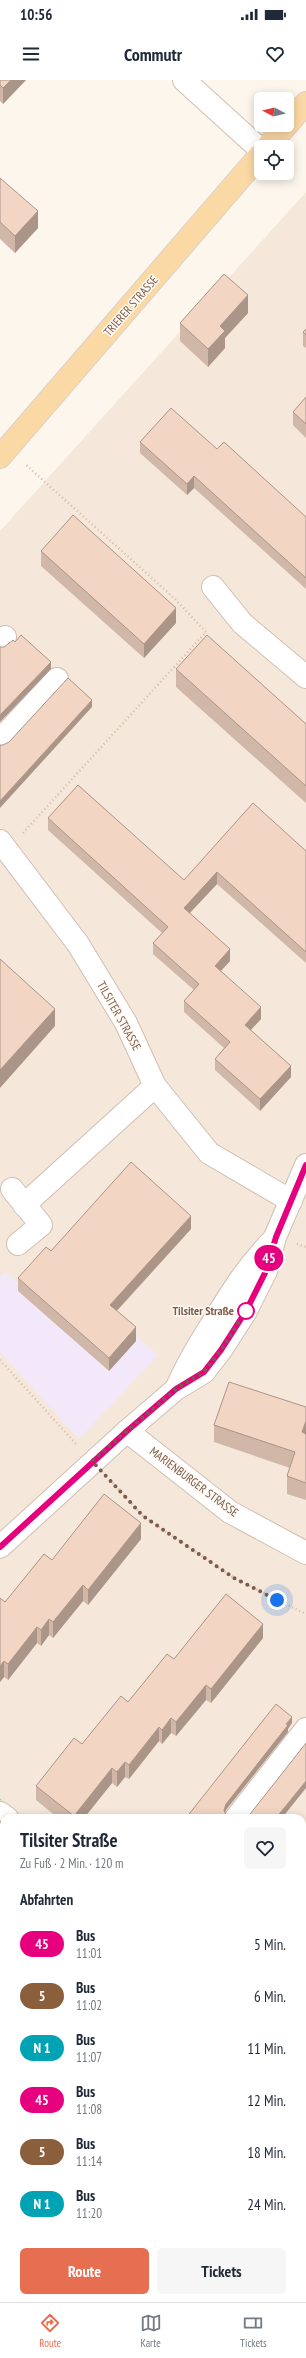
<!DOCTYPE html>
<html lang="de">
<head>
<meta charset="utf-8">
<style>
  :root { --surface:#fff; --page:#f6f6f7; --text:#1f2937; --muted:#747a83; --line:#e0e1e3; --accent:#e76f51 }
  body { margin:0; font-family:"PT Sans Narrow",sans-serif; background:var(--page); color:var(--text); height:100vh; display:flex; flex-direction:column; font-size:15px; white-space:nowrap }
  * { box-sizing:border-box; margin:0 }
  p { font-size:13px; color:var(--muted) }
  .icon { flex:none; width:22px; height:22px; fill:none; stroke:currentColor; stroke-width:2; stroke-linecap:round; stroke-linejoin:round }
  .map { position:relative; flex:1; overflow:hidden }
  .sheet { position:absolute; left:0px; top:1734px; width:306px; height:488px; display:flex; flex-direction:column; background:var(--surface); border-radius:12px 12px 0 0; box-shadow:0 2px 10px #0003 }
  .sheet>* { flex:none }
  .badge { padding:0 8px; border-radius:13px; font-size:14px; line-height:26px }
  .needle { width:26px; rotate:277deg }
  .fabs { position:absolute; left:254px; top:12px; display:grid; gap:8px }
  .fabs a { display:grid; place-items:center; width:40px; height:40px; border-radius:6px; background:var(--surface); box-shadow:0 2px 10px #0003; font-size:20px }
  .you { position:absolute; width:20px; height:20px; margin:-10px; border:3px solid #fff; border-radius:50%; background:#1a73e8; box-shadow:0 0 0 6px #1a73e833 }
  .map>.badge { position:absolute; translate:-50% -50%; box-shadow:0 0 0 2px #fff }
  h2 { padding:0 20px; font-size:15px; line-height:36px }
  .round { display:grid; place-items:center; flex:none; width:42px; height:42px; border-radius:6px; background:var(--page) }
  .headline { display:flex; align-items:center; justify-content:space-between; height:68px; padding:0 20px }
  h1 { font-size:19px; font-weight:700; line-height:30px }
  .button { display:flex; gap:8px; margin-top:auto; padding:8px 20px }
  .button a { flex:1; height:46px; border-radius:6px; background:var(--accent); color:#fff; font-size:16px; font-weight:700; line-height:46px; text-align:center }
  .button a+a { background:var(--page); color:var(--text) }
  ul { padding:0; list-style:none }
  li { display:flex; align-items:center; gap:12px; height:52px; padding:0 20px }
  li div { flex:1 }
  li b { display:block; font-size:15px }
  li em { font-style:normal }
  li .badge { min-width:44px; font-weight:700; text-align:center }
  .status { display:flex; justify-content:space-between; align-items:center; height:28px; padding:0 20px; background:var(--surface); direction:ltr }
  .status svg { height:11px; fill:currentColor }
  header { display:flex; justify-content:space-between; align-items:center; height:52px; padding:0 20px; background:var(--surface); font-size:18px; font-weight:700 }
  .tab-bar { display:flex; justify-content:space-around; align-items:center; height:56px; border-top:1px solid var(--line); background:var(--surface); font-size:11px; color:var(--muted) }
  .tab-bar a { display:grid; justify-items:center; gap:2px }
  .tab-bar .selected { color:var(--accent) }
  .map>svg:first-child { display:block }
  .residential { fill:#f5e8da; fill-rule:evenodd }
  .education { fill:#f3e8fa }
  .garden { fill:url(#garden-furrows) }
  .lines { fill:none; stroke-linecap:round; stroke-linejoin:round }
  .minor-casing { stroke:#d1beb0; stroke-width:24 }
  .major-casing { stroke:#dad1cd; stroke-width:24 }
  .path { stroke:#d9b8a5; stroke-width:2.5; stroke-dasharray:1 3; stroke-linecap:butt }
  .minor { stroke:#fff; stroke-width:22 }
  .major { stroke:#fbd9a5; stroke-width:22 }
  .wall { fill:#d1b7a8 }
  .shaded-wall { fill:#aa9588 }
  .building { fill:#f3d5c3; stroke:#aa9588 }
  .line-casing { stroke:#fff; stroke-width:9 }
  .line { stroke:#e6007e; stroke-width:6 }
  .walk { stroke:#7a5c4d; stroke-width:4; stroke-dasharray:0 7.2 }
  .stop-dot { fill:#fff; stroke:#e6007e; stroke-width:2 }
  .labels { text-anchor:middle; stroke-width:3; stroke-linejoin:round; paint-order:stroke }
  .street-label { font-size:12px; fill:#7a5c4d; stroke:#fffaf3 }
  .stop-label { font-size:12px; font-weight:bold; fill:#7a5c4d; stroke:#fffaf3; text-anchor:end }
</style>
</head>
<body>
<div class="status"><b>10:56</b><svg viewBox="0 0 49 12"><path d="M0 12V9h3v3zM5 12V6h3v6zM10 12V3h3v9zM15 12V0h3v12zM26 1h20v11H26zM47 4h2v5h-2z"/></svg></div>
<header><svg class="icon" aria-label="menu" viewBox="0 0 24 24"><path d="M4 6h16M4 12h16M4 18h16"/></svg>Commutr<svg class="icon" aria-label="heart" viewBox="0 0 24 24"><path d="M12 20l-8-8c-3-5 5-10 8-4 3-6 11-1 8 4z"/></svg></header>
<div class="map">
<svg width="306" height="2222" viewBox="0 0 306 2222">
  <defs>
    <pattern id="garden-furrows" width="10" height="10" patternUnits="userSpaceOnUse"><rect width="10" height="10" fill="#d8ecc9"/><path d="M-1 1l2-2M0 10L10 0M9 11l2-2" fill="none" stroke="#b4c2a5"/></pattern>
  </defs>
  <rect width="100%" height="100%" fill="#fdf6ec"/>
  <path class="residential" d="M306 112V2222H0V451ZM4 1738H302V2218H4Z"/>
  <path class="education" d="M45 1177 158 1275 79 1359 0 1272V1197L5 1192 21 1205Z"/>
  <path class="garden" d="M0 1718 25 1738H4V2218H24L19 2222H0Z"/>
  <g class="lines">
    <defs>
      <path id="minor" d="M184 0 261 70
        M213 507 242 543 306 597
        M0 562 5 557
        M0 660 57 599
        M0 761 78 864 126 943 155 1006 209 1073 291 1121
        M12 1109 41 1145 18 1164
        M24 1125 155 1006
        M176 1309C187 1284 200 1262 215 1239 234 1208 247 1187 273 1160
        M127 1351 230 1432 306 1473
        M0 1467 127 1351 176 1309 204 1292 221 1270 246 1231 266 1191 275 1157 306 1085
        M0 1733 7 1738
        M236 1738 306 1649
        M0 1896 4 1891
        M302 1959 306 1955
        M35 2222 39 2218"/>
      <path id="major" d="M287 45 306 23
        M267 67 287 45
        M0 377 261 74"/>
    </defs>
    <use href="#minor" class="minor-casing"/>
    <use href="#major" class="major-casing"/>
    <path class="path" d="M23 753 206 552 174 518 25 384
      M297 1164 306 1167
      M0 1280 76 1364
      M110 1400 143 1436 234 1498 306 1534"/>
    <use href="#minor" class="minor"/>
    <use href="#major" class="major"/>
  </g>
  <path class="wall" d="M0 0H26L3 24 0 21Z
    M0 98 38 148 15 173 0 159Z
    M248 233 225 258V268L208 287 180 261V243Z
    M306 249V268L303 266V252Z
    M306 317V358L293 345V332Z
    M140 362 217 369 306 437V509L194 408 187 415 140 373Z
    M41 471 176 543 144 578 41 486Z
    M176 589 306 644V723L176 607Z
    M48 738 184 800 306 771V883L217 804 190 833 230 881 221 891 261 939 251 950 291 997 260 1031 215 990V979L224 968 184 932V921L194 910 153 874V863L162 853 48 750Z
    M191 1149 117 1231 136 1261 109 1291 18 1211V1198L51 1171Z
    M306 1327V1420L287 1414V1396L290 1388 214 1362V1345Z
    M141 1459 88 1525 83 1521 53 1558 49 1555 41 1566 37 1563 8 1600 4 1597 0 1602 5 1522 52 1480Z
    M263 1558 211 1623 206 1620 176 1656 171 1653 162 1664 159 1661 129 1699 125 1697 117 1707 112 1703 84 1738H58L36 1720V1706L128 1622 174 1579Z"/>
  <path class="shaded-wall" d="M11 0H26L3 24V8Z
    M38 131V148L15 173V156Z
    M248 215V233L225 258V268L208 287V269L220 246Z
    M194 396V408L187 415V404Z
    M176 528V543L144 578V564Z
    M51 582V589L0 642V635Z
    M92 620V627L0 728V721Z
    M217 792V804L184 839V828Z
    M230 869V881L215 897V886Z
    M261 927V939L245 956V945Z
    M55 929V946L0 1008V990Z
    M291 986V997L260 1031V1019Z
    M191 1136V1149L110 1238V1225Z
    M136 1247V1261L109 1291V1278Z
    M306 1341V1358L302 1352Z
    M141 1443V1459L88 1525V1510Z
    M83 1505V1521L53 1558V1542Z
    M49 1539V1555L41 1566V1550Z
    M263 1544V1558L211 1623V1609Z
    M37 1547V1563L8 1600V1584Z
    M4 1581V1597L0 1602V1586Z
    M206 1605V1620L176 1656V1642Z
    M292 1637V1643L288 1649V1652L226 1730 224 1737V1730L226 1724Z
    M171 1638V1653L162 1664V1650Z
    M159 1647V1661L129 1699V1685Z
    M125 1682V1697L117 1707V1692Z
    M112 1688V1703L84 1738H74V1736Z
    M306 1701V1708L282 1738H276Z
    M4 1769V1776L0 1781V1774Z
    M306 1869V1881L302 1886V1874Z
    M306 2047V2059L302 2063V2051Z
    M142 2218H151V2219L148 2222H138Z"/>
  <path class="building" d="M0 0H11L3 8 0 5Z
    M0 98 38 131 15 156 0 142Z
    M224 194 248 215 220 246 225 251 208 269 180 243Z
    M306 249V255L303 252Z
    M306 317V344L293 332Z
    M171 328 217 369 224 362 306 437V498L194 396 187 404 140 362Z
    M73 435 176 528 144 564 41 471Z
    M21 555 51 582 0 635V567H4L13 560 15 562Z
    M207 555 306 644V706L176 589Z
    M68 598 92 620 0 721V665H3L9 662Z
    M78 705 184 800 253 723 306 771V872L217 792 184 828 230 869 215 886 261 927 245 945 291 986 260 1019 215 979 230 962 184 921 199 904 153 863 168 847 48 738Z
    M0 879 55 929 0 990Z
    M131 1082 191 1136 110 1225 136 1247 109 1278 18 1198 46 1167 51 1171Z
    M229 1302 306 1327V1341L302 1352 306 1354V1403L287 1396 295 1372 214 1345Z
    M104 1414 141 1443 88 1510 83 1505 53 1542 49 1539 41 1550 37 1547 8 1584 4 1581 0 1586V1518L5 1522 44 1474 52 1480Z
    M226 1514 263 1544 211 1609 206 1605 176 1642 171 1638 162 1650 159 1647 129 1685 125 1682 117 1692 112 1688 74 1736 36 1706 74 1658 82 1664 121 1616 128 1622 167 1574 174 1579Z
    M276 1624 292 1637 286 1644 288 1645 226 1724 224 1730 227 1738H186Z
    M306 1663V1701L276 1738H247Z
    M0 1741 4 1743V1769L0 1774Z
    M306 1794V1869L302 1874V1799Z
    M306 1980V2021L305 2022 306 2023V2047L302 2051V1984Z
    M89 2218H142L138 2222H85Z"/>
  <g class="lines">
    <defs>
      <path id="line" d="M0 1467 127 1351 176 1309 204 1292 221 1270 246 1231 266 1191 276 1157 306 1085"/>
    </defs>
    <use href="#line" class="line-casing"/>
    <use href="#line" class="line"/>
    <path class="walk" d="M246 1231 221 1270 204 1292 176 1309 92 1381 143 1436 234 1498 277 1520"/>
  </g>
  <circle class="stop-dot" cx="246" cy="1231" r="8"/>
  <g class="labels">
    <g class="street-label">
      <text transform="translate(131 226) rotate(-49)" y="4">TRIERER STRASSE</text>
      <text transform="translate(119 936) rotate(61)" y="4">TILSITER STRASSE</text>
      <text transform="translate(194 1402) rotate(37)" y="4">MARIENBURGER STRASSE</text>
    </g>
    <g class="stop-label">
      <text x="234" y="1235">Tilsiter Straße</text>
    </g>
  </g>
</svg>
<div class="fabs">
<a><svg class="needle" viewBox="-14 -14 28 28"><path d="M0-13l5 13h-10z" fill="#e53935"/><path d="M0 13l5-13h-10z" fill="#747a83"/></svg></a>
<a><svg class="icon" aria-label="locate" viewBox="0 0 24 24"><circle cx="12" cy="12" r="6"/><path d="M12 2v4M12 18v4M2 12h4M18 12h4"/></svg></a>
</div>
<div class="you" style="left:277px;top:1520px"></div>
<b class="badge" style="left:269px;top:1178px;background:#e6007e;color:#fff">45</b>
<section class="sheet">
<div class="headline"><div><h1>Tilsiter Straße</h1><p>Zu Fuß · 2 Min. · 120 m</p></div><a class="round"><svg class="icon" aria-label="heart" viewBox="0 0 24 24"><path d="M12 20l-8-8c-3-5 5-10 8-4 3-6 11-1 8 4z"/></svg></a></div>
<h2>Abfahrten</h2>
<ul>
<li><span class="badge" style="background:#e6007e;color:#fff">45</span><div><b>Bus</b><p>11:01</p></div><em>5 Min.</em></li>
<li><span class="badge" style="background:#8b5e3c;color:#fff">5</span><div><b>Bus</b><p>11:02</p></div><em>6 Min.</em></li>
<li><span class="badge" style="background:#00a3b4;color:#fff">N 1</span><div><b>Bus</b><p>11:07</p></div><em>11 Min.</em></li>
<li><span class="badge" style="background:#e6007e;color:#fff">45</span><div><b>Bus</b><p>11:08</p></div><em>12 Min.</em></li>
<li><span class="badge" style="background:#8b5e3c;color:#fff">5</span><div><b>Bus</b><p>11:14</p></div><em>18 Min.</em></li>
<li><span class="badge" style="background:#00a3b4;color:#fff">N 1</span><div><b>Bus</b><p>11:20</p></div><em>24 Min.</em></li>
</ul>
<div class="button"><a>Route</a><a>Tickets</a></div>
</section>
</div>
<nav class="tab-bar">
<a class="selected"><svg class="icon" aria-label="directions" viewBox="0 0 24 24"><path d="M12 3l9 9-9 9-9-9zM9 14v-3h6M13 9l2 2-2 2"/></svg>Route</a>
<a><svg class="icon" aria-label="map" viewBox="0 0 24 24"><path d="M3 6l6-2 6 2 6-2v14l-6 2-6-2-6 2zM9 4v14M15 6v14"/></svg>Karte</a>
<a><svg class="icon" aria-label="tickets" viewBox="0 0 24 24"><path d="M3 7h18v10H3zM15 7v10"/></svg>Tickets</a>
</nav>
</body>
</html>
